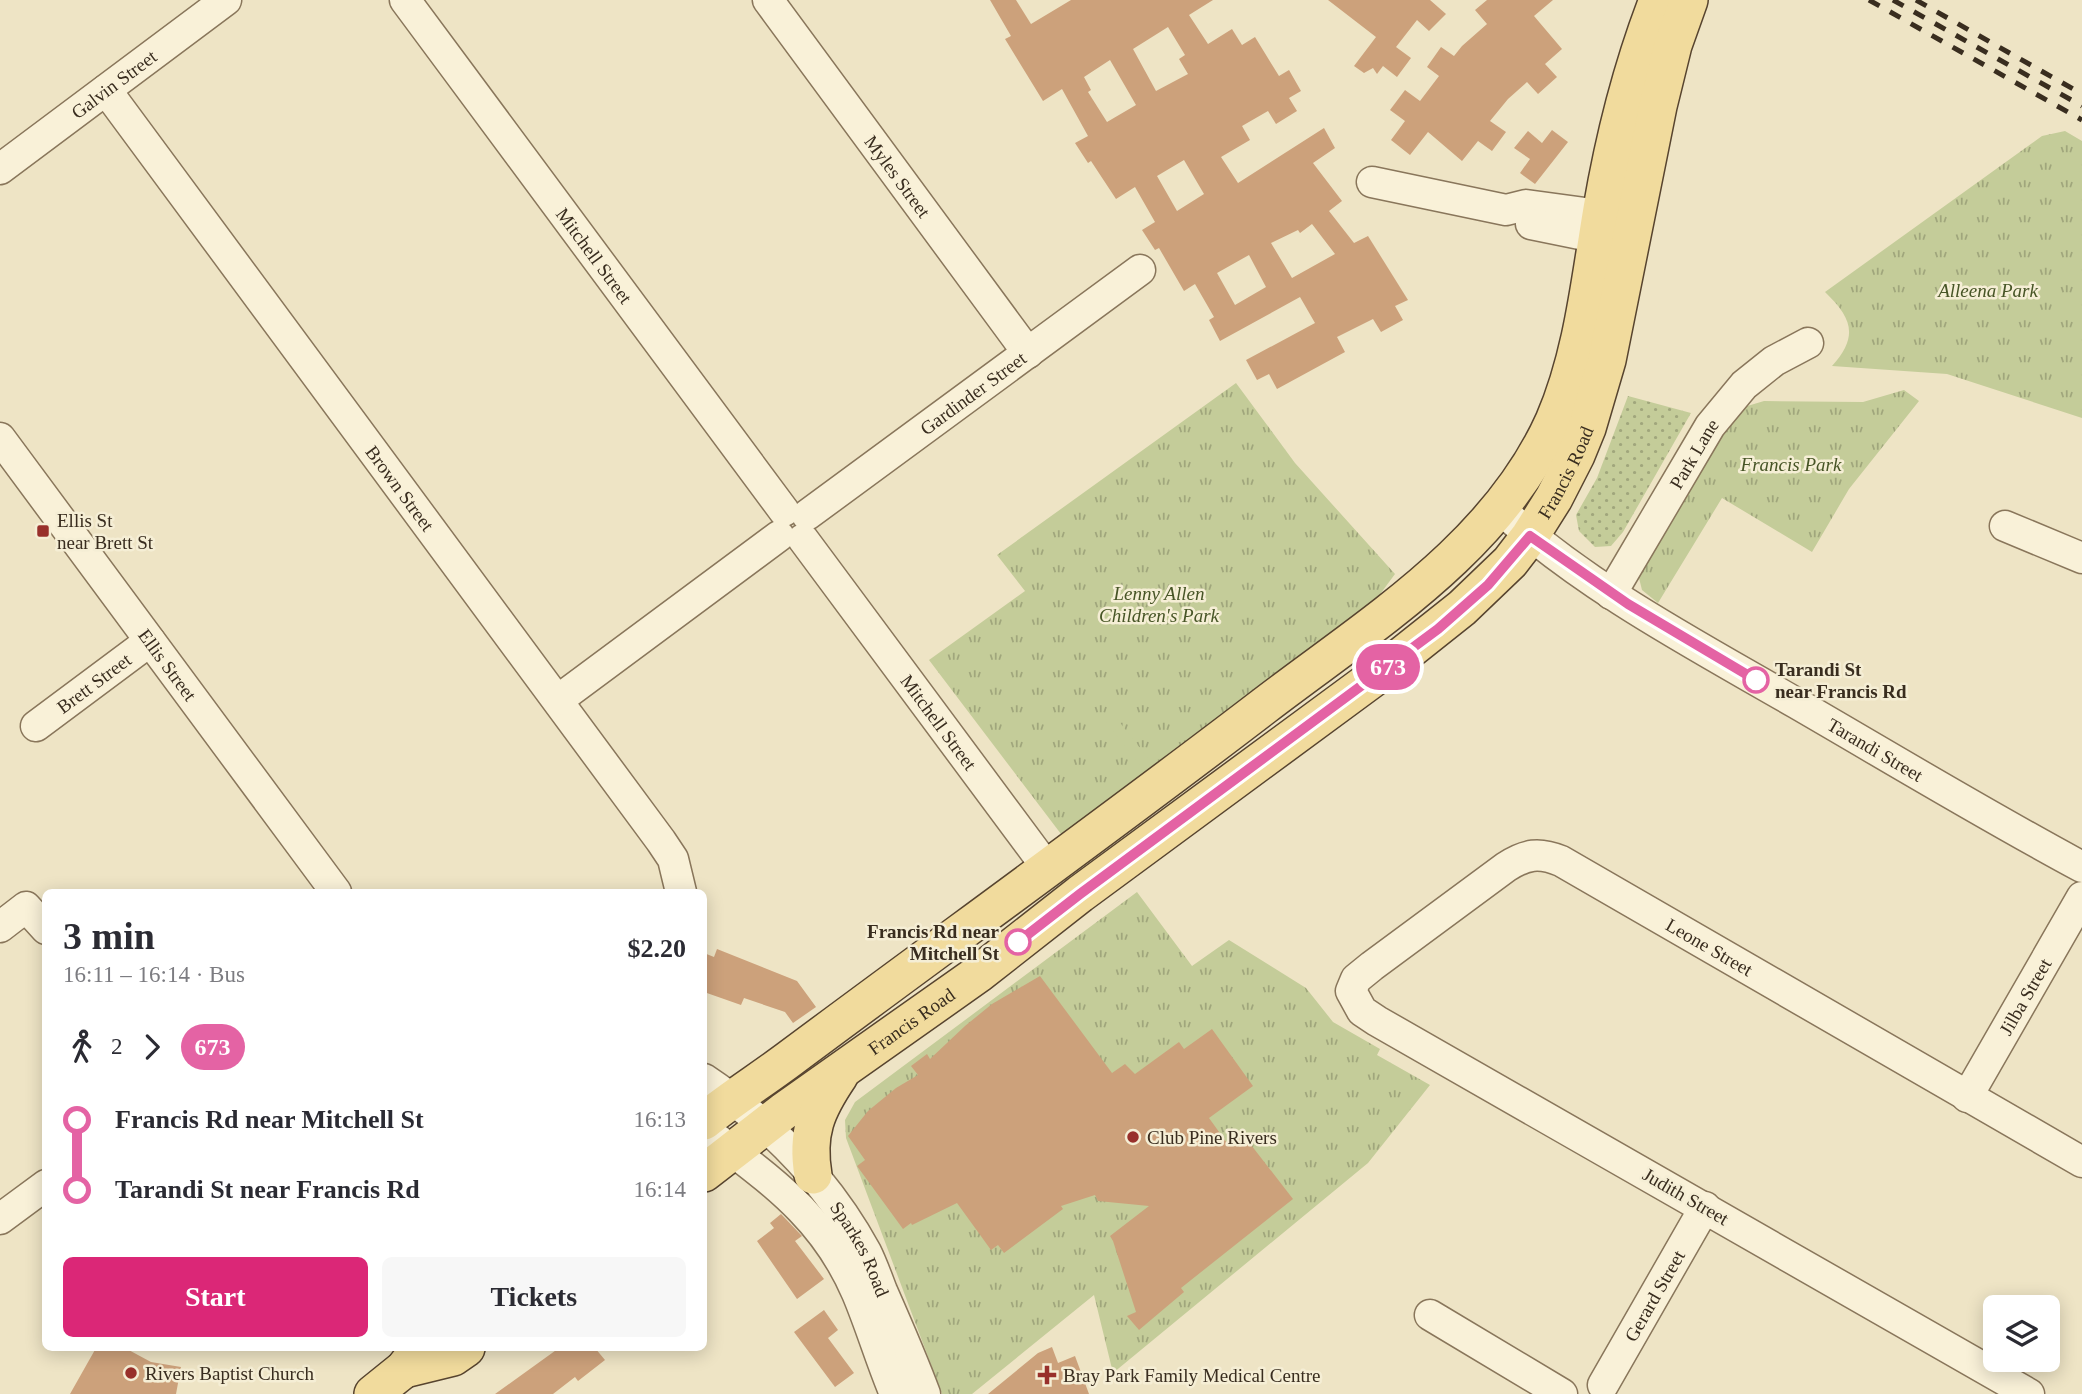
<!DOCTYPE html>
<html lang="en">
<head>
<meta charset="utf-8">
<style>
  :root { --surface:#fff; --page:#f7f7f7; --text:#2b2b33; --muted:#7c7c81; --accent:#db2777 }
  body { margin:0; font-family:Georgia,serif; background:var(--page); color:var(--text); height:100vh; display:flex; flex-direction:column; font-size:26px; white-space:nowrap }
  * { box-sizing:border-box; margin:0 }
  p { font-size:23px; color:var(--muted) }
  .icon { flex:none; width:38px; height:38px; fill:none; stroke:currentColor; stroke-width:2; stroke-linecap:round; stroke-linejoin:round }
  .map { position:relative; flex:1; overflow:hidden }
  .details { position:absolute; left:42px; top:889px; width:665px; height:462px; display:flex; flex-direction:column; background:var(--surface); border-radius:10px; box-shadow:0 4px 18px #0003 }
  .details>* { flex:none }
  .badge { padding:0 14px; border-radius:23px; font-size:24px; line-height:46px }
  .tools { position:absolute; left:1983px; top:1295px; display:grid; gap:14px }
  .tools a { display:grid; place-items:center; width:77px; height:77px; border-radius:10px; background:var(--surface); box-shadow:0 4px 18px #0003; font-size:35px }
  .map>.badge { position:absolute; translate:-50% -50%; box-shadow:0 0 0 4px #fff }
  .legs { display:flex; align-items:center; gap:10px; height:77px; padding:0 21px; font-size:23px }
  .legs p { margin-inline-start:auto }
  .summary { display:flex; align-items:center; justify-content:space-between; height:119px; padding:0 21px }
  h1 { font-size:38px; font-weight:700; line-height:52px }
  .cta { display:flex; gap:14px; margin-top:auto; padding:14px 21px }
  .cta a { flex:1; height:80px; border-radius:10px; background:var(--accent); color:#fff; font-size:28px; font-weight:700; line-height:80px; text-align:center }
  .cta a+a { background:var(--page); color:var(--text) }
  ul { padding:0 21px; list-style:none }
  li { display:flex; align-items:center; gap:24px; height:70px; font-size:26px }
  li i { display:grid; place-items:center; width:10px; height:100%; margin:0 9px; background:currentColor }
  li i::after { content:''; width:18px; height:18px; margin:-9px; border:5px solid; border-radius:50%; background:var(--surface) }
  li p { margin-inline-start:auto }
  li:first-child i { background:linear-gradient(#0000 50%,currentColor 0) }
  li:last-child i { background:linear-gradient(currentColor 50%,#0000 0) }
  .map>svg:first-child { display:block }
  .grass { fill:url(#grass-dots) }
  .park { fill:url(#park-tufts) }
  .pitch { fill:#c4cc99 }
  .building { fill:#cca17b; fill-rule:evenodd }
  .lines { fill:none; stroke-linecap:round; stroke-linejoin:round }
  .minor-casing { stroke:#89765b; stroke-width:33 }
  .major-casing { stroke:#57442f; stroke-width:40 }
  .minor { stroke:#f9f1d8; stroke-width:30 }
  .major { stroke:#f1db9d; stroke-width:37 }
  .rail { stroke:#392d1f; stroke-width:5; stroke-dasharray:12 12; stroke-linecap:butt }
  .line-1-casing { stroke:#fff; stroke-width:16 }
  .line-1 { stroke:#e463a4; stroke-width:10 }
  .poi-dot { fill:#98302b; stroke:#f5eed5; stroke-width:2.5 }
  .stop-1-dot { fill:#fff; stroke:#e463a4; stroke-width:3.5 }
  .labels { text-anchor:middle; stroke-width:5; stroke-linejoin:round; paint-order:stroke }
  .street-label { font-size:19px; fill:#392d1f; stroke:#f5eed5 }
  .park-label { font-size:19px; font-style:italic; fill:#475526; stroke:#f5eed5 }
  .poi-label { font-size:19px; fill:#392d1f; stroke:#f5eed5; text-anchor:start }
  .stop-label { font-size:19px; font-weight:bold; fill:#392d1f; stroke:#f5eed5; text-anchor:start }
</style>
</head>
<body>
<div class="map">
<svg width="2082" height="1394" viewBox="0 0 2082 1394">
  <defs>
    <pattern id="grass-dots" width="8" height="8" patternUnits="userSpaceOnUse" patternTransform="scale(1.75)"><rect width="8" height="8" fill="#c4cc99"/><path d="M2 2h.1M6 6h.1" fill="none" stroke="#a0a67c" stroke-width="1.8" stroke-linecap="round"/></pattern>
    <pattern id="park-tufts" width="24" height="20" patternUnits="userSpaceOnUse" patternTransform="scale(1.75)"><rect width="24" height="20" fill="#c4cc99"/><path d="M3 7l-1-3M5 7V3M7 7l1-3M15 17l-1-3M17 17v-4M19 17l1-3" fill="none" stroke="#a0a67c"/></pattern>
  </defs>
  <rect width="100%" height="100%" fill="#eee4c5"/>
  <path class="grass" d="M1628 396 1691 413 1623 532 1611 546 1595 547 1579 531 1576 515 1597 478Z"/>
  <path class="park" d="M2065 131 2082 141V418L1947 374 1832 366C1859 336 1852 318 1825 292L2042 136Z
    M1236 383 1295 463 1395 574 1375 601 1089 835 1061 834 929 660 1025 591 997 555Z
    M1904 390 1919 401 1849 489 1812 552 1722 498 1658 603 1642 590 1638 574 1726 428 1744 407 1764 401 1863 402Z
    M1137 892 1192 966 1229 940 1306 988 1333 1022 1380 1049 1377 1055 1430 1085 1368 1163 1113 1373 1094 1295 972 1394H942L846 1138 845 1120 855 1102Z"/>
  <path class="pitch" d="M1114 715 1159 772 1150 778 1106 722Z"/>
  <path class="building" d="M990 0H1016L1031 24 1071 0H1213L1189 15 1208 44 1232 29 1242 45 1255 37 1279 76 1289 70 1301 91 1289 98 1297 111 1276 124 1268 111 1242 126 1250 140 1221 157 1238 183 1324 128 1335 148 1313 163 1342 201 1329 211 1354 243 1368 236 1408 300 1395 306 1403 320 1381 332 1373 319 1337 337 1345 352 1277 389 1269 374 1257 380 1246 360 1315 323 1300 297 1220 341 1209 320 1214 317 1195 284 1184 291 1159 248 1155 250 1142 230 1155 222 1135 187 1116 199 1091 161 1088 163 1075 143 1088 136 1062 89 1043 101 1005 39 1011 36ZM1168 27 1185 55 1179 59 1188 74 1156 91 1133 49ZM1110 60 1136 105 1107 122 1088 92 1091 90 1084 77ZM1184 160 1204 194 1177 211 1157 176ZM1312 224 1335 254 1292 278 1271 243 1298 230 1300 233ZM1249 255 1266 287 1235 305 1217 273Z
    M1328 0H1430L1446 14 1429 31 1417 20 1396 47 1411 58 1397 77 1383 66 1377 74 1373 68 1364 73 1354 66 1376 37Z
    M1487 0H1553L1534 16 1562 49 1545 64 1557 77 1538 94 1527 82 1508 99 1490 121 1506 132 1492 151 1478 141 1462 161 1428 132 1410 155 1391 140 1405 121 1390 110 1405 90 1420 101 1439 76 1427 67 1441 47 1454 56 1462 46 1487 24 1475 10Z
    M1552 130 1568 142 1535 184 1520 173 1530 159 1514 148 1528 131 1542 143Z
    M717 949 797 981 816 1007 793 1023 785 1012 744 998 741 1005 704 992V953L714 957Z
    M1040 976 1112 1073 1125 1064 1135 1074 1179 1042 1184 1049 1212 1029 1253 1086 1209 1118 1227 1143 1241 1132 1293 1199 1181 1288 1184 1292 1139 1330 1127 1316 1136 1312 1113 1241 1110 1236 1149 1206 1098 1201 1095 1195 1061 1206 1063 1209 1004 1253 998 1245 991 1250 957 1203 912 1225 911 1223 903 1229 857 1166 865 1160 848 1136 868 1111 896 1088 918 1075 911 1066 927 1054 930 1059 965 1026 992 1004Z
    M781 1214 802 1236 795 1241 824 1279 797 1299 757 1241 774 1228 770 1223Z
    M824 1310 838 1330 828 1338 854 1373 835 1387 794 1332Z
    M1052 1347 1058 1363 1075 1356 1089 1394H988L1038 1353Z
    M96 1348H125L151 1362 181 1367 176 1394H70Z
    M559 1348H595L605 1360 578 1381 575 1377 553 1394H495Z"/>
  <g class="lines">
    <defs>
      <g id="minor">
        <path id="s1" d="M405 0 784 511"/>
        <path id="s2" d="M768 0 1028 353"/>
        <path id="s3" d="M106 90 661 841 673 859 681 892"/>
        <path id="s4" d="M0 169 226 0"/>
        <path d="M1372 182 1506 210 1526 205 1622 218"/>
        <path d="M1531 224 1619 242"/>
        <path id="s5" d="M0 438 336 892"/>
        <path id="s6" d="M1499 508C1587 588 1694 644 1796 703 1891 758 1985 815 2082 867"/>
        <path id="s7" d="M807 515 1140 270"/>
        <path d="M2005 526 2082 558"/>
        <path id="s8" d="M803 539 1048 869"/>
        <path id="s9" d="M1611 594 1710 426 1744 385 1774 361 1808 343"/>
        <path d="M558 700 779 536"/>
        <path id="s10" d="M36 726 150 641"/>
        <path d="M0 927 26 907 46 929"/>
        <path id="s11" d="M704 1079C770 1123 827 1181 866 1252 872 1264 877 1278 882 1291 897 1325 912 1359 925 1394"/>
        <path id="s12" d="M1967 1097 2082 897"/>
        <path d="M704 1129C768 1179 823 1214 857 1293 871 1326 881 1361 895 1394"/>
        <path d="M0 1219 46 1185"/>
        <path d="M1430 1315 1562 1394"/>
        <path id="s13" d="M1603 1385 1705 1207"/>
        <path id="s14" d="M2029 1394 1377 1021 1362 1011 1351 991 1356 979 1372 966 1506 867C1526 854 1539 852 1561 861L2082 1162"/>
      </g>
      <g id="major">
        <path d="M704 1121C732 1098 763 1079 792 1057 949 940 1109 825 1264 706 1371 624 1497 548 1554 421 1583 354 1590 280 1602 209 1614 139 1632 67 1658 0"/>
        <path id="s15" d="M704 1173 784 1111 978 974 1080 894 1384 670 1462 608 1510 562 1530 536 1554 498 1576 455 1587 428 1607 360 1658 106 1673 45 1689 0"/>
        <path d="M813 1175C806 1133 816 1110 839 1076"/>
        <path d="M404 1369 453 1357 466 1348"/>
        <path d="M373 1394 404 1369 420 1348"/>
      </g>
    </defs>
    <use href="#minor" class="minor-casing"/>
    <use href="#major" class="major-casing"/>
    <use href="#minor" class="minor"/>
    <use href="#major" class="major"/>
    <path class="rail" d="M1869 0 2082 120
      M1893 0 2082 106
      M1916 0 2082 94"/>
  </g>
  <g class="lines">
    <defs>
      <path id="line-1" d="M1018 942 1080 894 1438 629 1488 585 1530 536 1628 604 1756 680"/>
    </defs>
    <use href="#line-1" class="line-1-casing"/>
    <use href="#line-1" class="line-1"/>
  </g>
  <g class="poi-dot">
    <rect x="36" y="524" width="14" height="14" rx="3.5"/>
    <circle cx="1133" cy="1137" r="7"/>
    <circle cx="131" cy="1373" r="7"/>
    <path d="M1043.5 1364.5h7v7h7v7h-7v7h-7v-7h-7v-7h7z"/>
  </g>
  <g class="stop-1-dot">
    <circle cx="1756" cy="680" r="12"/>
    <circle cx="1018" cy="942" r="12"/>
  </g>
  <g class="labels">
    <g class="street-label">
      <text dy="7" stroke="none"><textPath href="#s4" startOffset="142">Galvin Street</textPath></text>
      <text dy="7" stroke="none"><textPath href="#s2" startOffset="219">Myles Street</textPath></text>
      <text dy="7" stroke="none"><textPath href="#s1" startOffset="318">Mitchell Street</textPath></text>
      <text dy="7" stroke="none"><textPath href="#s7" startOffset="206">Gardinder Street</textPath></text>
      <text dy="7" stroke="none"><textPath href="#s9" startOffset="163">Park Lane</textPath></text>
      <text dy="7" stroke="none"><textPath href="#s15" startOffset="1118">Francis Road</textPath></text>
      <text dy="7" stroke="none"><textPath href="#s3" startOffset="495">Brown Street</textPath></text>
      <text dy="7" stroke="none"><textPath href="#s5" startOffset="282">Ellis Street</textPath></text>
      <text dy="7" stroke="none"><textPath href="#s10" startOffset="72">Brett Street</textPath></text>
      <text dy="7" stroke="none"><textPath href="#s8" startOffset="228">Mitchell Street</textPath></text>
      <text dy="7" stroke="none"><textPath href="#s6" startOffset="448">Tarandi Street</textPath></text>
      <text dy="7" stroke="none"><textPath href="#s14" startOffset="1222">Leone Street</textPath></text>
      <text dy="7" stroke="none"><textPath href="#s12" startOffset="116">Jilba Street</textPath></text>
      <text dy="7" stroke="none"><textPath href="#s15" startOffset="257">Francis Road</textPath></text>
      <text transform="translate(1686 1196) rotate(30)" y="7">Judith Street</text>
      <text dy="7" stroke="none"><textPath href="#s11" startOffset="234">Sparkes Road</textPath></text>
      <text dy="7" stroke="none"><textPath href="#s13" startOffset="103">Gerard Street</textPath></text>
    </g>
    <g class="park-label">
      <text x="1988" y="297">Alleena Park</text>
      <text x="1791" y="471">Francis Park</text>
      <text x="1159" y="600">Lenny Allen<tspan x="1159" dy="22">Children's Park</tspan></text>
    </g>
    <g class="poi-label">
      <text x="57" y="527">Ellis St<tspan x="57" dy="22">near Brett St</tspan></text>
      <text x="1147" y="1144">Club Pine Rivers</text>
      <text x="145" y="1380">Rivers Baptist Church</text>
      <text x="1063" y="1382">Bray Park Family Medical Centre</text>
    </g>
    <g class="stop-label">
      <text x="1775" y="676">Tarandi St<tspan x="1775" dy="22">near Francis Rd</tspan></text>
      <text x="999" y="938" text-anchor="end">Francis Rd near<tspan x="999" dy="22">Mitchell St</tspan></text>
    </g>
  </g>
</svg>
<div class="tools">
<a><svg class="icon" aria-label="layers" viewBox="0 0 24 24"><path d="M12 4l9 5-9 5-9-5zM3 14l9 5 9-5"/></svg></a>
</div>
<b class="badge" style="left:1388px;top:667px;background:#e463a4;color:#fff">673</b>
<section class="details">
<div class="summary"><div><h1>3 min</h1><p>16:11 – 16:14 · Bus</p></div><b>$2.20</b></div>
<div class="legs"><svg class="icon" aria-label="walk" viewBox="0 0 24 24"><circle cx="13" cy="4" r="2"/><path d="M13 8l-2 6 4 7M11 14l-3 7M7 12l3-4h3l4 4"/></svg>2<svg class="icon" aria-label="forward" viewBox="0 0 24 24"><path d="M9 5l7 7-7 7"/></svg><b class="badge" style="background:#e463a4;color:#fff">673</b></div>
<ul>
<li><i style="color:#e463a4"></i><b>Francis Rd near Mitchell St</b><p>16:13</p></li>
<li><i style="color:#e463a4"></i><b>Tarandi St near Francis Rd</b><p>16:14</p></li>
</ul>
<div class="cta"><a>Start</a><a>Tickets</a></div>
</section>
</div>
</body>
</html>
